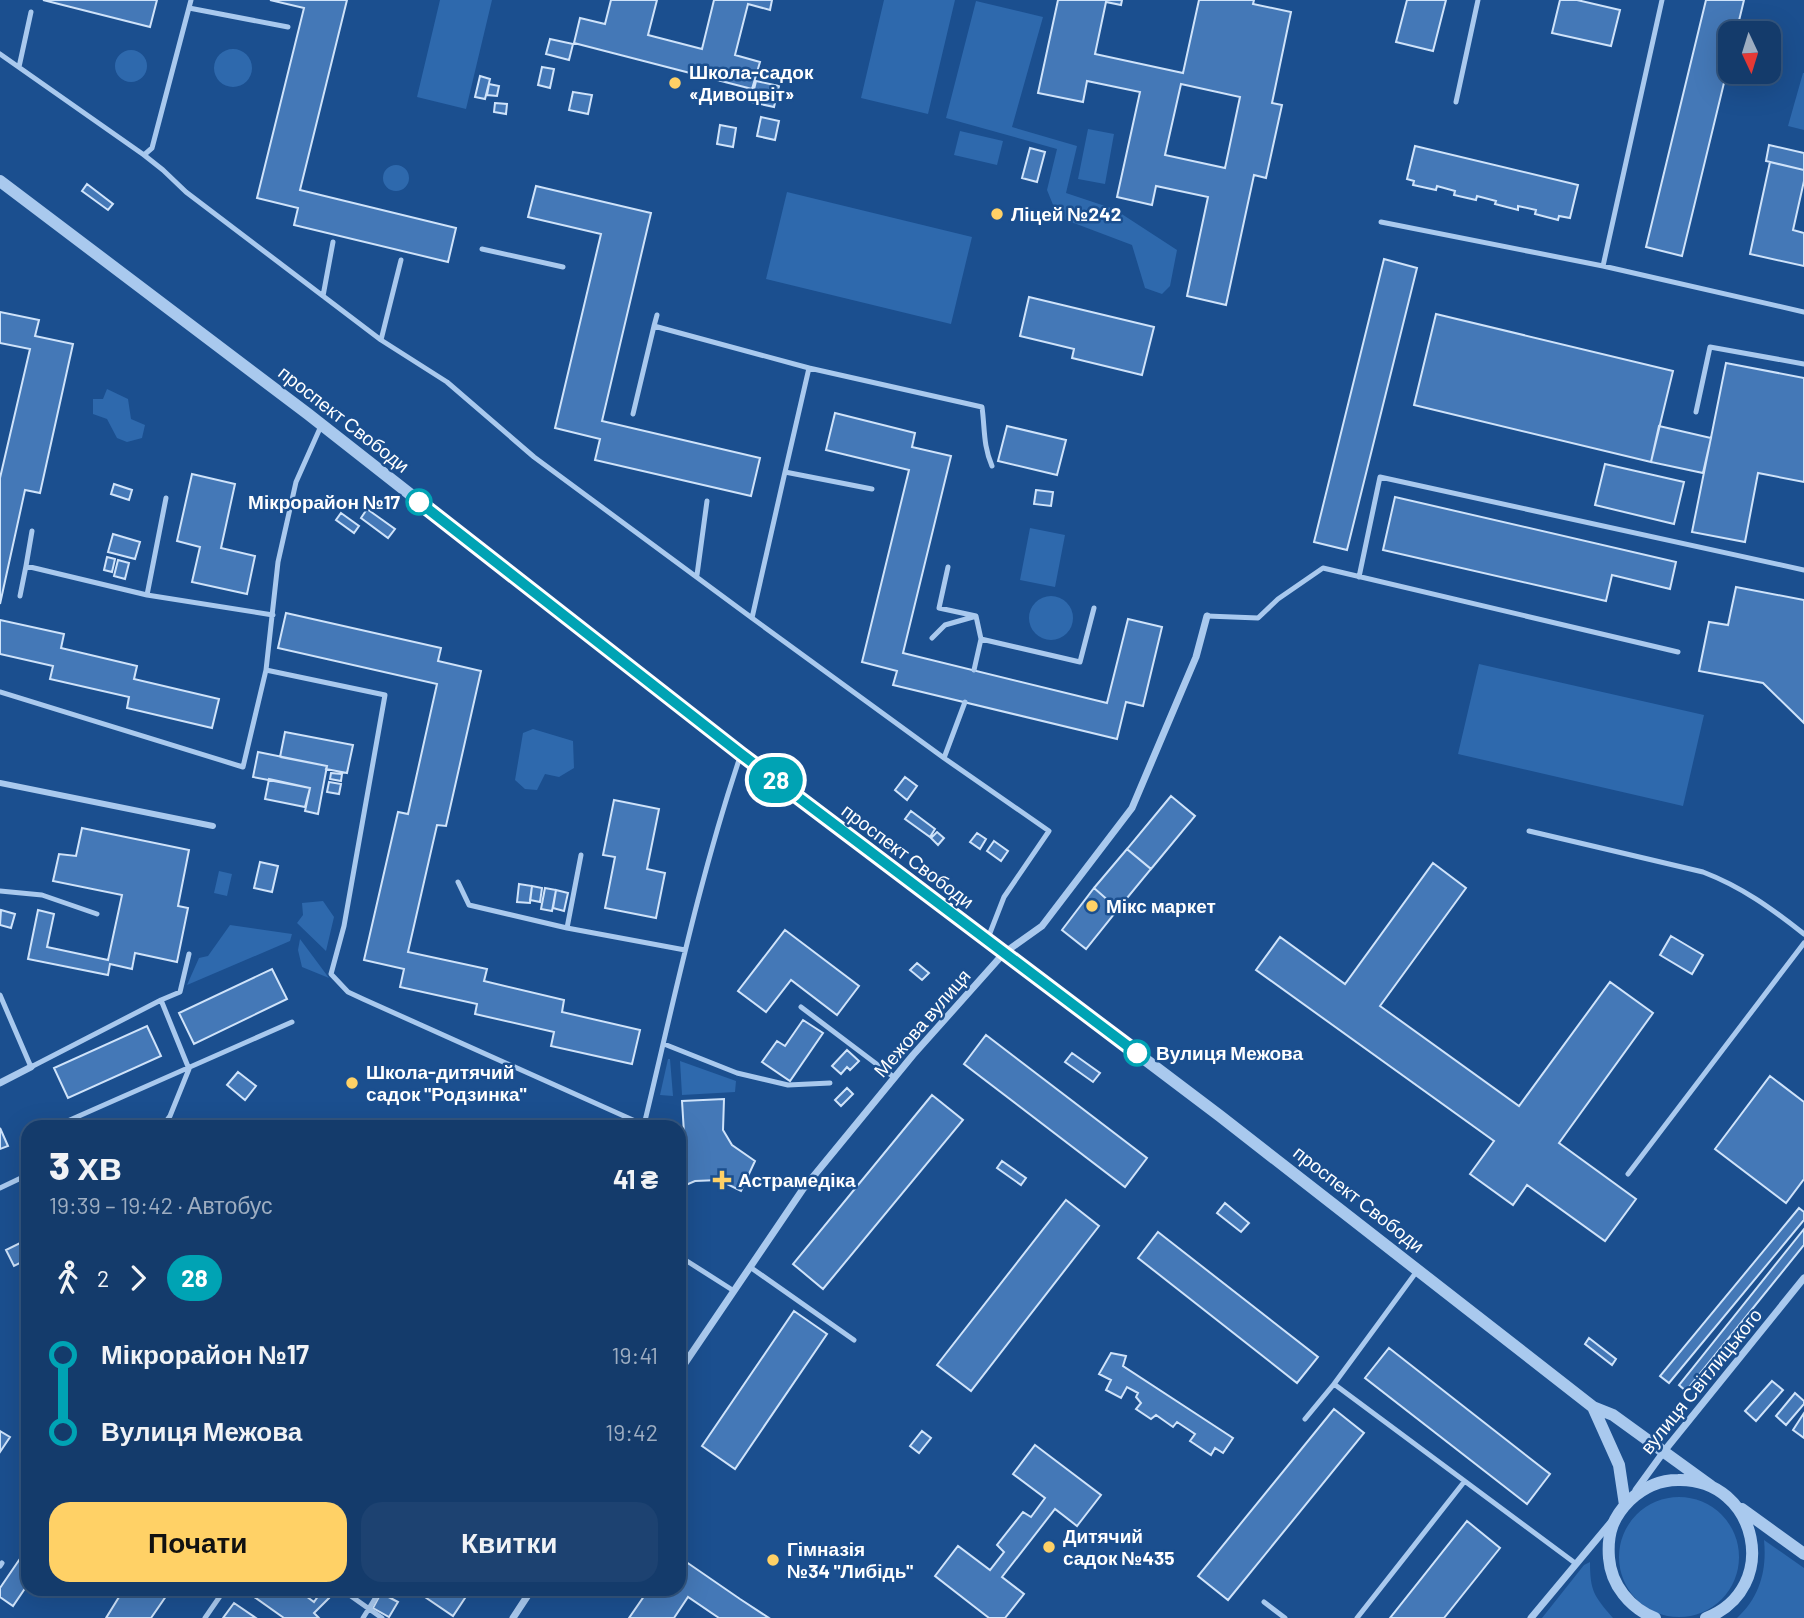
<!DOCTYPE html>
<html lang="uk">
<head>
<meta charset="utf-8">
<style>
  :root { --surface:#143b6b; --page:#1d4271; --text:#f1f3f6; --muted:#9dadc1; --line:#33557e; --accent:#ffd166 }
  body { margin:0; font-family:Barlow,sans-serif; background:var(--page); color:var(--text); height:100vh; display:flex; flex-direction:column; font-size:26px; white-space:nowrap }
  * { box-sizing:border-box; margin:0 }
  p { font-size:23px; color:var(--muted) }
  .icon { flex:none; width:38px; height:38px; fill:none; stroke:currentColor; stroke-width:2; stroke-linecap:round; stroke-linejoin:round }
  .map { position:relative; flex:1; overflow:hidden }
  .side { position:absolute; left:21px; top:1120px; width:665px; height:476px; display:flex; flex-direction:column; background:var(--surface); border-radius:21px; box-shadow:0 7px 28px #0002,0 0 0 2px var(--line) }
  .side>* { flex:none }
  .badge { padding:0 14px; border-radius:23px; font-size:24px; line-height:46px }
  .needle { width:46px; rotate:176deg }
  .tools { position:absolute; left:1718px; top:21px; display:grid; gap:14px }
  .tools a { display:grid; place-items:center; width:63px; height:63px; border-radius:14px; background:var(--surface); box-shadow:0 7px 28px #0002,0 0 0 2px var(--line); font-size:35px }
  .map>.badge { position:absolute; translate:-50% -50%; box-shadow:0 0 0 4px #fff }
  .legs { display:flex; align-items:center; gap:10px; height:77px; padding:0 28px; font-size:23px }
  .legs p { margin-inline-start:auto }
  .overview { display:flex; align-items:center; justify-content:space-between; height:119px; padding:0 28px }
  h1 { font-size:38px; font-weight:800; line-height:52px }
  .action { display:flex; gap:14px; margin-top:auto; padding:14px 28px }
  .action a { flex:1; height:80px; border-radius:21px; background:var(--accent); color:#111; font-size:28px; font-weight:800; line-height:80px; text-align:center }
  .action a+a { background:var(--page); color:var(--text) }
  ul { padding:0 28px; list-style:none }
  li { display:flex; align-items:center; gap:24px; height:77px; font-size:26px }
  li i { display:grid; place-items:center; width:10px; height:100%; margin:0 9px; background:currentColor }
  li i::after { content:''; width:18px; height:18px; margin:-9px; border:5px solid; border-radius:50%; background:var(--surface) }
  li p { margin-inline-start:auto }
  li:first-child i { background:linear-gradient(#0000 50%,currentColor 0) }
  li:last-child i { background:linear-gradient(currentColor 50%,#0000 0) }
  .map>svg:first-child { display:block }
  .green { fill:#2e69ad }
  .building { fill:#4478b7; stroke:#cfe3fa; stroke-width:2; fill-rule:evenodd }
  .lines { fill:none; stroke-linecap:round; stroke-linejoin:round }
  .service { stroke:#a9c9ee; stroke-width:5 }
  .pedestrian { stroke:#a9c9ee; stroke-width:6 }
  .minor { stroke:#a9c9ee; stroke-width:7 }
  .tertiary { stroke:#a9c9ee; stroke-width:12 }
  .line-1-casing { stroke:#fff; stroke-width:16 }
  .line-1 { stroke:#00a3b4; stroke-width:10 }
  .poi-dot { fill:#ffd166; stroke:#1b4f8f; stroke-width:2.5 }
  .stop-1-dot { fill:#fff; stroke:#00a3b4; stroke-width:3.5 }
  .labels { text-anchor:middle; stroke-width:5; stroke-linejoin:round; paint-order:stroke }
  .poi-label { font-size:19px; font-weight:bold; fill:#fff; stroke:#1b4f8f; text-anchor:start }
  .street-label { font-size:19px; fill:#fff; stroke:#1b4f8f }
  .stop-label { font-size:19px; font-weight:bold; fill:#fff; stroke:#1b4f8f; text-anchor:end }
</style>
</head>
<body>
<div class="map">
<svg width="1804" height="1618" viewBox="0 0 1804 1618">
  <rect width="100%" height="100%" fill="#1b4f8f"/>
  <path class="green" d="M440 0H492L466 109 417 97Z
    M884 0H955L928 114 861 98Z
    M976 1 1043 17 1012 127 1077 146 1066 193 1114 209 1177 250 1170 286 1162 294 1145 288 1132 245 1058 217 1047 190 1057 149 946 118Z
    M214 68a19 19 0 1 1 38 0a19 19 0 1 1-38 0Z
    M115 66a16 16 0 1 1 32 0a16 16 0 1 1-32 0Z
    M1803 73H1804V130L1788 126Z
    M1088 129 1114 134 1105 184 1078 179Z
    M960 131 1003 141 997 165 954 155Z
    M383 178a13 13 0 1 1 26 0a13 13 0 1 1-26 0Z
    M787 192 972 237 951 324 766 279Z
    M107 389 128 399 131 419 145 425 142 438 127 442 117 438 107 419 93 414V399H103Z
    M1030 528 1065 535 1055 587 1020 580Z
    M1029 618a22 22 0 1 1 44 0a22 22 0 1 1-44 0Z
    M1479 664 1704 715 1683 806 1458 754Z
    M533 729 573 741 574 768 559 777 545 774 537 790 525 789 515 780 523 733Z
    M219 871 232 874 227 896 214 893Z
    M323 901 334 917 326 951 297 923 303 915 302 903Z
    M230 925 292 934 290 941 187 985 199 958 208 956Z
    M300 939 329 978 302 967 298 950Z
    M668 1059H670L673 1096 660 1095Z
    M680 1061 736 1081 735 1092 682 1095Z
    M1619 1557a60 60 0 1 1 120 0a60 60 0 1 1-120 0Z
    M1764 1540 1804 1568V1618H1737C1760 1597 1767 1570 1764 1540Z
    M1590 1562C1590 1591 1594 1596 1613 1618H1542L1584 1565Z"/>
  <path class="building" d="M43 0H157L150 27Z
    M270 0H347L300 190 456 228 448 262 294 225 298 208 257 198 304 8Z
    M611 0H657L648 35 702 49 714 0H772L770 10 748 4 735 55 760 62 752 89 574 43 580 18 605 24Z
    M1058 0H1122L1121 5 1106 2 1095 54 1183 73 1199 0H1254L1253 4 1291 12 1272 103 1282 105 1266 178 1254 175 1226 305 1187 296 1208 197 1156 186 1152 205 1117 197 1140 92 1087 81 1083 102 1038 93ZM1181 84 1240 97 1225 168 1165 155Z
    M1407 0H1446L1433 51 1396 42Z
    M1560 0H1577L1620 10 1611 46 1552 33Z
    M1706 0H1744L1736 33H1731V54L1682 256 1646 247Z
    M550 39 573 44 569 60 546 54Z
    M542 67 554 69 550 88 538 85Z
    M480 76 490 79 485 99 475 97Z
    M756 81 779 86 774 107 751 102Z
    M489 84 499 86 497 96 487 95Z
    M573 92 592 95 588 114 569 110Z
    M495 103 507 104 506 114 494 112Z
    M761 117 779 121 775 140 757 136Z
    M720 125 736 128 733 147 717 144Z
    M1769 145 1804 153V170L1766 161Z
    M1415 146 1578 185 1570 218 1559 216 1558 220 1535 214 1536 210 1518 206V210L1495 204 1496 201 1477 196 1476 200 1454 195 1455 191 1437 186 1436 190 1413 185 1414 181 1407 179Z
    M1030 148 1045 152 1037 182 1022 178Z
    M1770 162 1804 170V181L1793 230 1804 233V266L1750 254Z
    M87 184 113 204 108 210 82 191Z
    M536 186 651 213 602 421 760 458 751 496 595 460 600 439 555 428 601 234 528 217Z
    M1384 259 1417 268 1347 550 1314 542Z
    M1029 297 1154 327 1142 375 1072 358 1074 349 1020 336Z
    M0 312 39 320 35 336 73 344 40 493 25 490 0 604V478L30 349 0 343Z
    M1436 314 1673 371 1651 462 1414 405Z
    M1726 363 1804 378V482L1758 473 1745 542 1692 532Z
    M835 413 915 433 912 447 951 456 903 653 1107 703 1128 619 1162 627 1143 706 1126 702 1117 739 893 685 897 671 862 662 909 470 826 450Z
    M1007 426 1066 440 1057 475 998 461Z
    M1659 426 1711 438 1703 473 1651 462Z
    M1605 464 1684 482 1674 524 1595 505Z
    M192 474 235 484 221 548 255 556 247 594 192 582 200 547 177 541Z
    M114 484 132 490 129 500 111 494Z
    M1036 490 1053 492 1051 506 1034 504Z
    M1395 497 1676 562 1670 589 1612 575 1606 601 1383 550Z
    M367 509 395 529 388 538 361 518Z
    M341 513 359 526 354 533 336 520Z
    M113 534 140 542 135 559 108 552Z
    M107 557 115 559 112 572 104 570Z
    M118 560 129 563 125 579 114 576Z
    M1736 587 1804 600V723L1763 683 1699 671 1709 622 1728 625Z
    M286 613 441 648 438 661 481 671 446 826 437 825 408 952 487 969 484 981 564 1000 562 1012 640 1030 632 1064 551 1046 554 1032 475 1014 477 1004 400 987 404 969 364 960 398 812 408 814 437 684 278 648Z
    M0 620 64 634 61 648 137 666 134 679 219 699 212 728 127 708 129 697 50 679 53 666 0 654Z
    M285 732 353 745 347 773 326 769 327 766 280 757Z
    M258 752 327 766 318 814 305 811 310 788 253 777Z
    M331 773 342 774 341 781 330 779Z
    M905 777 917 786 907 800 895 790Z
    M269 779 310 788 305 807 265 799Z
    M329 782 341 784 339 794 327 792Z
    M1171 796 1195 816 1151 869 1127 849Z
    M614 800 659 809 647 869 665 873 656 918 605 908 615 857 603 855Z
    M911 811 935 829 930 837 905 819Z
    M82 828 189 850 178 906 188 908 177 962 135 953 132 969 110 964 108 975 28 959 38 910 54 914 47 947 108 960 122 895 53 881 59 854 76 856Z
    M937 832 944 838 938 845 931 838Z
    M977 833 986 839 980 849 970 842Z
    M994 841 1008 851 1001 861 987 851Z
    M1127 849 1151 869 1118 909 1094 888Z
    M260 862 278 866 272 892 254 888Z
    M1433 863 1466 888 1380 1006 1519 1106 1610 982 1653 1013 1559 1143 1636 1199 1605 1241 1527 1185 1513 1205 1470 1174 1494 1141 1256 970 1280 937 1345 984Z
    M519 884 532 886 530 903 517 902Z
    M532 886 542 888 540 902 530 900Z
    M545 888 556 890 552 911 541 909Z
    M1094 888 1118 909 1086 949 1062 930Z
    M556 890 568 893 564 911 553 908Z
    M1 910 15 914 11 928 0 925Z
    M785 930 859 986 837 1015 791 980 766 1012 738 991Z
    M1671 936 1703 955 1692 974 1660 955Z
    M917 963 929 973 922 980 910 970Z
    M272 969 287 999 194 1044 179 1013Z
    M803 1020 823 1033 790 1081 762 1062 777 1041 785 1046Z
    M147 1026 161 1056 68 1098 54 1068Z
    M986 1035 1147 1158 1125 1187 964 1064Z
    M847 1050 859 1061 850 1070 847 1067 841 1074 832 1066Z
    M1072 1053 1100 1073 1093 1082 1065 1062Z
    M238 1072 256 1086 245 1100 227 1085Z
    M1770 1076 1804 1102V1179L1786 1203 1715 1149Z
    M847 1088 853 1094 841 1106 835 1100Z
    M932 1095 963 1120 823 1289 793 1264Z
    M724 1099 723 1130 732 1145 755 1161 741 1191 719 1180 695 1181 679 1188V1144L684 1133 682 1101Z
    M182 1120 193 1127H177Z
    M0 1128 8 1146 0 1149Z
    M1002 1161 1026 1178 1021 1185 997 1168Z
    M1066 1200 1099 1226 971 1391 937 1365Z
    M1225 1203 1249 1223 1241 1232 1217 1213Z
    M1799 1208 1804 1212V1220L1669 1383 1660 1376Z
    M1804 1229V1245L1686 1391 1679 1385Z
    M1158 1232 1318 1357 1297 1383 1138 1258Z
    M28 1239V1259L14 1266 6 1250Z
    M794 1311 827 1334 735 1469 702 1446Z
    M1589 1338 1616 1359 1612 1365 1585 1344Z
    M1389 1348 1550 1474 1527 1504 1365 1378Z
    M1111 1353 1126 1356 1123 1366 1233 1438 1223 1453 1215 1448 1211 1455 1190 1441 1195 1434 1177 1422 1173 1427 1156 1415 1151 1419 1136 1409 1141 1403 1136 1397 1138 1393 1127 1387 1121 1398 1106 1390 1111 1380 1099 1374Z
    M1772 1381 1783 1390 1756 1421 1745 1411Z
    M1795 1393 1804 1401V1404L1786 1425 1776 1416Z
    M1334 1409 1364 1433 1228 1600 1198 1576Z
    M1804 1413V1438L1793 1430Z
    M0 1431 10 1437 0 1452Z
    M922 1431 931 1438 919 1453 910 1446Z
    M1035 1445 1101 1495 1077 1526 1055 1509 1002 1577 1024 1594 1005 1618H989L935 1576 958 1546 990 1570 1004 1552 997 1545 1023 1512 1031 1517 1045 1498 1013 1474Z
    M1467 1521 1500 1548 1444 1618H1390Z
    M28 1547V1584L13 1606 0 1597V1588Z
    M679 1557 740 1599 769 1618H719L688 1597 674 1618H629L649 1589H679Z
    M124 1589H171L151 1618H106Z
    M243 1589H310L306 1596 314 1602 323 1589 329 1598 314 1613 319 1618H284Z
    M426 1589H471L453 1616 422 1595Z
    M381 1593 398 1602 389 1617 373 1608Z
    M234 1603 256 1618H223Z"/>
  <g class="lines">
    <path class="service" d="M191 0 152 148 144 155 163 170 186 192 381 340 447 382 534 457 752 618 944 758 1049 831 1004 897 988 938
      M189 8 288 27
      M0 54 144 155
      M19 67 31 12
      M1456 102 1478 0
      M1381 222 1603 266 1804 312
      M482 249 563 267
      M1603 266 1662 0
      M323 296 333 242
      M657 315 654 326 809 368 785 472
      M381 340 401 260
      M809 368 982 407C985 429 983 445 992 466
      M1696 412 1710 347 1804 364
      M633 414 654 326
      M26 566 32 531
      M948 567 939 608 976 616 981 639 974 670
      M697 575 707 501
      M1359 577 1380 477 1804 570
      M147 595 166 498
      M20 596 26 566 147 595 273 615
      M1207 616 1258 618 1278 599 1323 568 1678 652
      M752 618 785 472 872 489
      M932 638 945 625 973 617
      M981 639 1080 662 1094 608
      M266 670 385 695 344 926 331 974 348 992 363 999 644 1125C674 1000 700 875 741 754
      M0 692 243 767 266 670 278 562 296 482 321 426
      M944 758 965 702
      M1529 831 1703 872C1742 887 1771 908 1804 934
      M458 882 469 905 567 928 685 950
      M0 891 42 895 97 914
      M567 928 581 855
      M0 995 31 1067 161 1000 180 992 189 954
      M161 1000 189 1069 170 1116 162 1127
      M801 1007 895 1078
      M664 1044 737 1073 788 1085 830 1083
      M54 1127 292 1022
      M1628 1174 1804 943
      M0 1188 21 1178
      M679 1256 734 1291
      M750 1267 854 1340
      M1334 1384 1575 1563
      M1305 1419 1334 1384 1417 1271
      M0 1566 2 1563
      M341 1589 382 1618
      M1264 1602 1285 1618
      M205 1618 225 1589
      M363 1618 381 1589
      M1357 1618 1464 1482"/>
    <path class="pedestrian" d="M0 783 213 826"/>
    <path class="minor" d="M0 1083 31 1067
      M679 1372 803 1189 913 1055 1004 953 1042 926 1132 808 1196 657 1207 616
      M1636 1490 1665 1450 1804 1278
      M513 1618 532 1589
      M1531 1618 1612 1521"/>
    <path class="tertiary" d="M0 181 308 414 741 754 1220 1116 1593 1407 1613 1415 1711 1486
      M1593 1407 1619 1465 1625 1505
      M1742 1509 1804 1554
      M1655 1618C1630 1608 1611 1585 1609 1558 1607 1533 1613 1517 1630 1500 1643 1488 1660 1480 1678 1480 1758 1478 1782 1589 1706 1618"/>
  </g>
  <g class="lines">
    <defs>
      <path id="line-1" d="M419 502 741 754 1137 1053"/>
    </defs>
    <use href="#line-1" class="line-1-casing"/>
    <use href="#line-1" class="line-1"/>
  </g>
  <g class="poi-dot">
    <circle cx="675" cy="83" r="7"/>
    <circle cx="997" cy="214" r="7"/>
    <circle cx="1092" cy="906" r="7"/>
    <circle cx="352" cy="1083" r="7"/>
    <path d="M718.5 1169.5h7v7h7v7h-7v7h-7v-7h-7v-7h7z"/>
    <circle cx="1049" cy="1547" r="7"/>
    <circle cx="773" cy="1560" r="7"/>
  </g>
  <g class="stop-1-dot">
    <circle cx="419" cy="502" r="12"/>
    <circle cx="1137" cy="1053" r="12"/>
  </g>
  <g class="labels">
    <g class="poi-label">
      <text x="689" y="79">Школа-садок<tspan x="689" dy="22">«Дивоцвіт»</tspan></text>
      <text x="1011" y="221">Ліцей №242</text>
      <text x="1106" y="913">Мікс маркет</text>
      <text x="366" y="1079">Школа-дитячий<tspan x="366" dy="22">садок "Родзинка"</tspan></text>
      <text x="738" y="1187">Астрамедіка</text>
      <text x="1063" y="1543">Дитячий<tspan x="1063" dy="22">садок №435</tspan></text>
      <text x="787" y="1556">Гімназія<tspan x="787" dy="22">№34 "Либідь"</tspan></text>
    </g>
    <g class="street-label">
      <text transform="translate(344 419) rotate(38)" y="7">проспект Свободи</text>
      <text transform="translate(908 856) rotate(37)" y="7">проспект Свободи</text>
      <text transform="translate(922 1023) rotate(-49)" y="7">Межова вулиця</text>
      <text transform="translate(1359 1199) rotate(38)" y="7">проспект Свободи</text>
      <text transform="translate(1701 1381) rotate(-51)" y="7">вулиця Світлицького</text>
    </g>
    <g class="stop-label">
      <text x="400" y="509">Мікрорайон №17</text>
      <text x="1156" y="1060" text-anchor="start">Вулиця Межова</text>
    </g>
  </g>
</svg>
<div class="tools">
<a><svg class="needle" viewBox="-14 -14 28 28"><path d="M0-13l5 13h-10z" fill="#e53935"/><path d="M0 13l5-13h-10z" fill="#9dadc1"/></svg></a>
</div>
<b class="badge" style="left:776px;top:780px;background:#00a3b4;color:#fff">28</b>
<section class="side">
<div class="overview"><div><h1>3 хв</h1><p>19:39 – 19:42 · Автобус</p></div><b>41 ₴</b></div>
<div class="legs"><svg class="icon" aria-label="walk" viewBox="0 0 24 24"><circle cx="13" cy="4" r="2"/><path d="M13 8l-2 6 4 7M11 14l-3 7M7 12l3-4h3l4 4"/></svg>2<svg class="icon" aria-label="forward" viewBox="0 0 24 24"><path d="M9 5l7 7-7 7"/></svg><b class="badge" style="background:#00a3b4;color:#fff">28</b></div>
<ul>
<li><i style="color:#00a3b4"></i><b>Мікрорайон №17</b><p>19:41</p></li>
<li><i style="color:#00a3b4"></i><b>Вулиця Межова</b><p>19:42</p></li>
</ul>
<div class="action"><a>Почати</a><a>Квитки</a></div>
</section>
</div>
</body>
</html>
